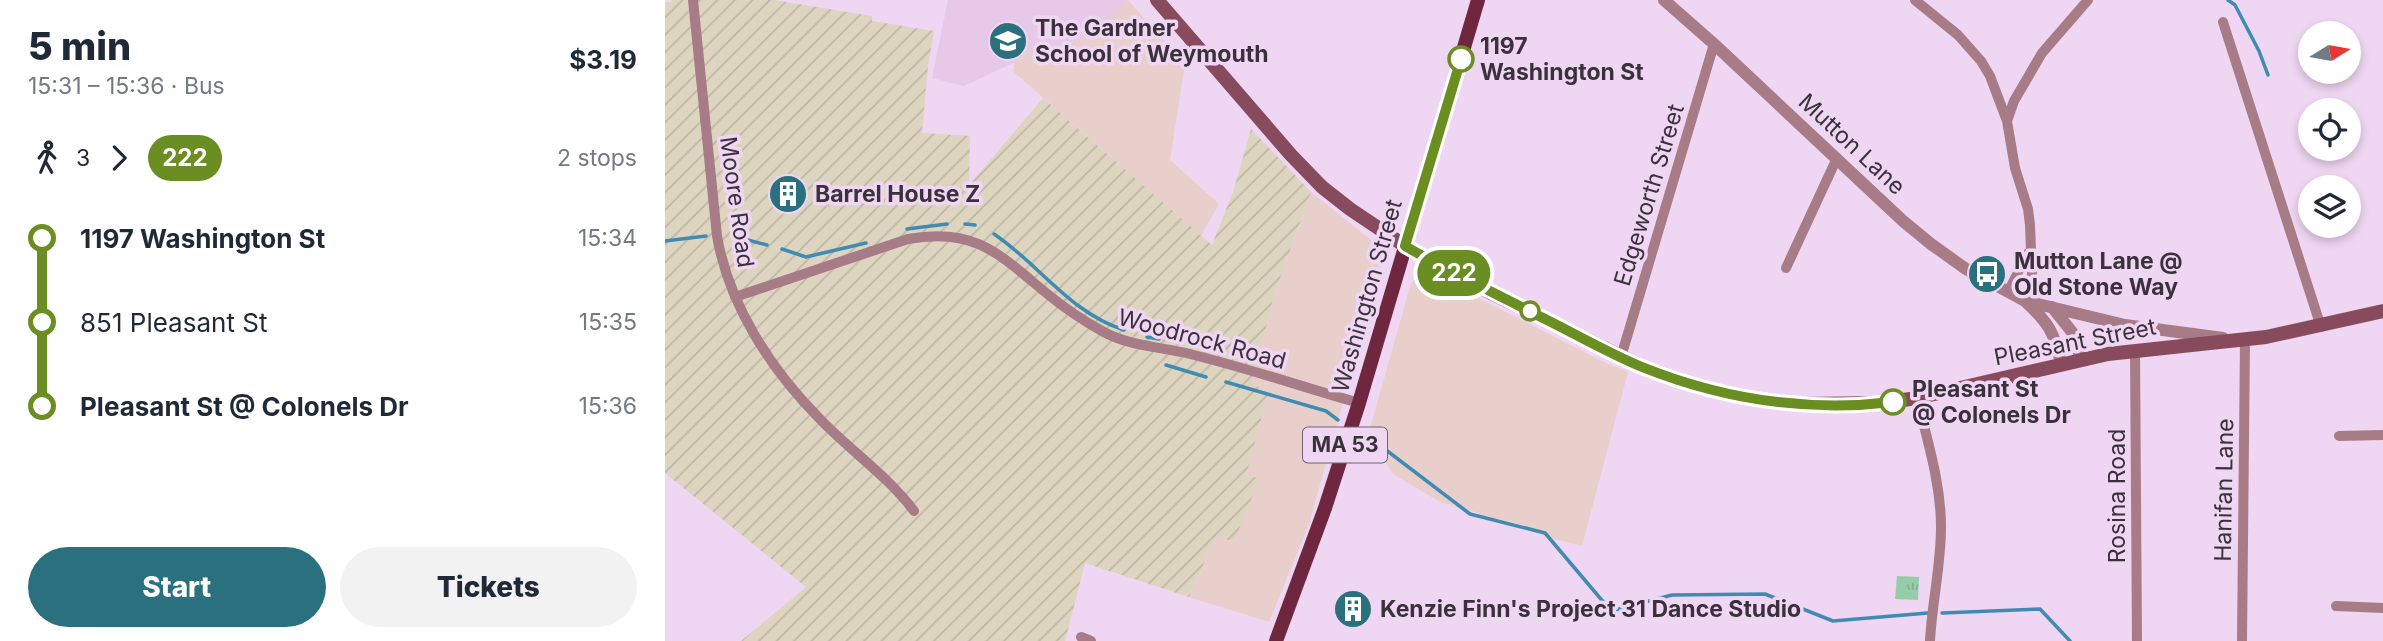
<!DOCTYPE html>
<html lang="en">
<head>
<meta charset="utf-8">
<style>
  :root { --surface:#fff; --page:#f2f2f3; --text:#1f2937; --muted:#747a83; --accent:#2a707e }
  body { margin:0; font-family:Inter,sans-serif; background:var(--page); color:var(--text); height:100vh; display:flex; flex-direction:column; font-size:26px; white-space:nowrap }
  * { box-sizing:border-box; margin:0 }
  p { font-size:23px; color:var(--muted) }
  .icon { flex:none; width:38px; height:38px; fill:none; stroke:currentColor; stroke-width:2; stroke-linecap:round; stroke-linejoin:round }
  .map { position:relative; flex:1; overflow:hidden }
  .sheet { display:flex; flex-direction:column; background:var(--surface); width:665px }
  .sheet>* { flex:none }
  .badge { padding:0 14px; border-radius:23px; font-size:24px; line-height:46px }
  .needle { width:46px; rotate:79deg }
  .buttons { position:absolute; left:1633px; top:21px; display:grid; gap:14px }
  .buttons a { display:grid; place-items:center; width:63px; height:63px; border-radius:50%; background:var(--surface); box-shadow:0 4px 10px #0003; font-size:35px }
  .map>.badge { position:absolute; translate:-50% -50%; box-shadow:0 0 0 4px #fff }
  .legs { display:flex; align-items:center; gap:10px; height:77px; padding:0 28px; font-size:23px }
  .legs p { margin-inline-start:auto }
  .headline { display:flex; align-items:center; justify-content:space-between; height:119px; padding:0 28px }
  h1 { font-size:38px; font-weight:800; line-height:52px }
  .cta { display:flex; gap:14px; margin-top:auto; padding:14px 28px }
  .cta a { flex:1; height:80px; border-radius:42px; background:var(--accent); color:#fff; font-size:28px; font-weight:800; line-height:80px; text-align:center }
  .cta a+a { background:var(--page); color:var(--text) }
  ul { padding:0 28px; list-style:none }
  li { display:flex; align-items:center; gap:24px; height:84px; font-size:26px }
  li i { display:grid; place-items:center; width:10px; height:100%; margin:0 9px; background:currentColor }
  li i::after { content:''; width:18px; height:18px; margin:-9px; border:5px solid; border-radius:50%; background:var(--surface) }
  li p { margin-inline-start:auto }
  li:first-child i { background:linear-gradient(#0000 50%,currentColor 0) }
  li:last-child i { background:linear-gradient(currentColor 50%,#0000 0) }
  main { display:flex; flex:1; min-height:0 }
  .map>svg:first-child { display:block }
  .commercial { fill:#e9cfcb }
  .industrial { fill:url(#industrial-furrows) }
  .built { fill:#e6c8e8 }
  .park { fill:url(#park-tufts) }
  .lines { fill:none; stroke-linecap:round; stroke-linejoin:round }
  .stream { stroke:#3f8bb2; stroke-width:3.5 }
  .minor { stroke:#a77c87; stroke-width:10 }
  .tertiary { stroke:#a77c87; stroke-width:12 }
  .secondary { stroke:#884b5d; stroke-width:14 }
  .primary { stroke:#6f2740; stroke-width:14 }
  .line-1-casing { stroke:#fff; stroke-width:16 }
  .line-1 { stroke:#6b8e23; stroke-width:10 }
  .stop-1-dot { fill:#fff; stroke:#6b8e23; stroke-width:3.5 }
  .labels { text-anchor:middle; stroke-width:7; stroke-linejoin:round; paint-order:stroke }
  .shield { fill:#efd6f2; stroke:#706273; stroke-width:2 }
  .shield-label { font-size:21px; font-weight:bold; fill:#3a313c }
  .poi-label { font-size:23px; font-weight:bold; fill:#3a313c; stroke:#efd6f2; text-anchor:start }
  .stop-label { font-size:23px; font-weight:bold; fill:#3a313c; stroke:#efd6f2; text-anchor:start }
  .street-label { font-size:23px; fill:#3a313c; stroke:#efd6f2 }
</style>
</head>
<body>
<main>
<section class="sheet">
<div class="headline"><div><h1>5 min</h1><p>15:31 – 15:36 · Bus</p></div><b>$3.19</b></div>
<div class="legs"><svg class="icon" aria-label="walk" viewBox="0 0 24 24"><circle cx="13" cy="4" r="2"/><path d="M13 8l-2 6 4 7M11 14l-3 7M7 12l3-4h3l4 4"/></svg>3<svg class="icon" aria-label="forward" viewBox="0 0 24 24"><path d="M9 5l7 7-7 7"/></svg><b class="badge" style="background:#6b8e23;color:#fff">222</b><p>2 stops</p></div>
<ul>
<li><i style="color:#6b8e23"></i><b>1197 Washington St</b><p>15:34</p></li>
<li><i style="color:#6b8e23"></i><span>851 Pleasant St</span><p>15:35</p></li>
<li><i style="color:#6b8e23"></i><b>Pleasant St @ Colonels Dr</b><p>15:36</p></li>
</ul>
<div class="cta"><a>Start</a><a>Tickets</a></div>
</section>
<div class="map">
<svg width="1718" height="641" viewBox="0 0 1718 641">
  <defs>
    <pattern id="industrial-furrows" width="10" height="10" patternUnits="userSpaceOnUse" patternTransform="scale(1.75)"><rect width="10" height="10" fill="#ded5c0"/><path d="M-1 1l2-2M0 10L10 0M9 11l2-2" fill="none" stroke="#bfb7a6"/></pattern>
    <pattern id="park-tufts" width="24" height="20" patternUnits="userSpaceOnUse" patternTransform="scale(1.75)"><rect width="24" height="20" fill="#96cda9"/><path d="M3 7l-1-3M5 7V3M7 7l1-3M15 17l-1-3M17 17v-4M19 17l1-3" fill="none" stroke="#82b092"/></pattern>
  </defs>
  <rect width="100%" height="100%" fill="#efd6f2"/>
  <path class="commercial" d="M463 0 520 64 505 160 554 204 536 236 348 71 350 62 361 53 423 38Z
    M646 192 706 240 713 252 715 269 644 524 604 622 524 597 551 536 569 542 594 478 581 476 604 390 587 385 609 295Z
    M754 277 786 284 945 365 963 372 917 546 879 536 845 521 833 523 810 512 775 502 728 474 713 449 702 439 746 283Z"/>
  <path class="industrial" d="M7 0H109L207 16V21L269 31 263 66 257 133 305 136 304 185 378 98 547 245 568 192 586 129 646 192 609 295 587 385 604 390 581 476 595 478 569 542 551 536 524 597 420 563 400 641H76L141 587 0 473V2H6Z"/>
  <path class="built" d="M283 0H463L423 38 361 53 350 62 299 86 267 78Z"/>
  <path class="park" d="M1232 576 1254 577 1253 600 1230 599Z"/>
  <g class="lines">
    <path class="stream" d="M1563 0 1570 5 1594 51 1603 75
      M300 224 310 225
      M242 229 282 224
      M329 234C375 265 404 312 459 330
      M68 236 102 245
      M0 241 41 236
      M117 249 141 257 201 243
      M482 337 494 339
      M501 365 541 377
      M561 382 661 411 673 420
      M704 437 805 514 880 533 946 611 1007 595 1100 594 1168 621 1263 613
      M1277 613 1375 609 1405 641"/>
    <path class="minor" d="M28 0 52 236C64 305 105 368 153 417 183 449 222 475 249 511
      M1250 0 1293 35 1316 61 1325 76 1342 121 1350 168 1363 209 1365 225 1367 276 1360 301
      M1558 22 1656 327
      M1342 121 1349 101 1377 53 1423 0
      M1121 268 1172 158
      M1343 292 1363 253
      M70 297 243 239C309 227 333 253 380 292 398 307 417 320 437 331 463 346 496 347 525 354 582 368 638 387 694 403
      M1470 351 1472 641
      M956 357 1049 44
      M1252 398C1262 440 1276 483 1276 527 1276 565 1267 603 1265 641
      M1674 436 1718 435
      M1671 606 1718 608
      M416 637 426 641
      M1577 641 1580 340"/>
    <path class="tertiary" d="M999 0 1049 44 1238 221 1266 244 1301 269 1360 301 1460 325 1558 338
      M1360 301C1383 322 1390 333 1396 364
      M1387 307 1407 332 1416 359"/>
    <path class="secondary" d="M492 0 626 155 657 187 685 209 740 246 828 294 978 367 1036 387 1089 399 1138 404 1217 403 1252 398 1443 354 1601 337 1718 311"/>
    <path class="primary" d="M611 641 660 508 694 403 813 0"/>
  </g>
  <g class="lines">
    <defs>
      <path id="line-1" d="M796 59 740 246C783 271 828 292 872 315 907 332 941 352 977 367 1057 399 1143 412 1228 402"/>
    </defs>
    <use href="#line-1" class="line-1-casing"/>
    <use href="#line-1" class="line-1"/>
  </g>
  <defs>
    <symbol id="school-disc" viewBox="-11 -11 22 22"><circle r="9.5" fill="#2a707e" stroke="#efd6f2"/><path d="M0-5L7-2L0 1L-7-2ZM-4 1L0 2.5L4 1V4Q0 6-4 4Z" fill="#fff"/></symbol>
    <symbol id="building-disc" viewBox="-11 -11 22 22"><circle r="9.5" fill="#2a707e" stroke="#efd6f2"/><path d="M-4-6H4V6H1V3H-1V6H-4ZM-2.5-4.3h1.7v1.8h-1.7ZM.8-4.3h1.7v1.8H.8ZM-2.5-1h1.7V.8h-1.7ZM.8-1h1.7V.8H.8Z" fill="#fff"/></symbol>
    <symbol id="bus-disc" viewBox="-11 -11 22 22"><circle r="9.5" fill="#2a707e" stroke="#efd6f2"/><path d="M-5-6H5V4H4V6H2V4H-2V6H-4V4H-5ZM-3.5-4V0h7V-4ZM-3.5 1.2v1.5H-2V1.2ZM2 1.2v1.5H3.5V1.2Z" fill="#fff"/></symbol>
  </defs>
  <g fill-rule="evenodd">
    <use href="#school-disc" x="321" y="19" width="44" height="44"/>
    <use href="#building-disc" x="101" y="172" width="44" height="44"/>
    <use href="#bus-disc" x="1300" y="252" width="44" height="44"/>
    <use href="#building-disc" x="666" y="587" width="44" height="44"/>
  </g>
  <g class="stop-1-dot">
    <circle cx="796" cy="59" r="12"/>
    <circle cx="865" cy="311" r="9"/>
    <circle cx="1228" cy="402" r="12"/>
  </g>
  <g class="labels">
    <rect class="shield" x="638" y="427.5" width="84" height="35" rx="5"/>
    <g class="shield-label">
      <text x="680" y="452">MA 53</text>
    </g>
    <g class="poi-label">
      <text x="370" y="36">The Gardner<tspan x="370" dy="26">School of Weymouth</tspan></text>
      <text x="150" y="202">Barrel House Z</text>
      <text x="1349" y="269">Mutton Lane @<tspan x="1349" dy="26">Old Stone Way</tspan></text>
      <text x="715" y="617">Kenzie Finn's Project 31 Dance Studio</text>
    </g>
    <g class="stop-label">
      <text x="815" y="54">1197<tspan x="815" dy="26">Washington St</tspan></text>
      <text x="1247" y="397">Pleasant St<tspan x="1247" dy="26">@ Colonels Dr</tspan></text>
    </g>
    <g class="street-label">
      <text transform="translate(1187 144) rotate(43)" y="8">Mutton Lane</text>
      <text transform="translate(984 195) rotate(-73)" y="8">Edgeworth Street</text>
      <text transform="translate(72 202) rotate(82)" y="8">Moore Road</text>
      <text transform="translate(702 296) rotate(-74)" y="8">Washington Street</text>
      <text transform="translate(537 339) rotate(15)" y="8">Woodrock Road</text>
      <text transform="translate(1410 342) rotate(-11)" y="8">Pleasant Street</text>
      <text transform="translate(1559 490) rotate(-89)" y="8">Hanifan Lane</text>
      <text transform="translate(1452 496) rotate(-90)" y="8">Rosina Road</text>
    </g>
  </g>
</svg>
<div class="buttons">
<a><svg class="needle" viewBox="-14 -14 28 28"><path d="M0-13l5 13h-10z" fill="#e53935"/><path d="M0 13l5-13h-10z" fill="#747a83"/></svg></a>
<a><svg class="icon" aria-label="locate" viewBox="0 0 24 24"><circle cx="12" cy="12" r="6"/><path d="M12 2v4M12 18v4M2 12h4M18 12h4"/></svg></a>
<a><svg class="icon" aria-label="layers" viewBox="0 0 24 24"><path d="M12 4l9 5-9 5-9-5zM3 14l9 5 9-5"/></svg></a>
</div>
<b class="badge" style="left:789px;top:273px;background:#6b8e23;color:#fff">222</b>
</div>
</main>
</body>
</html>
